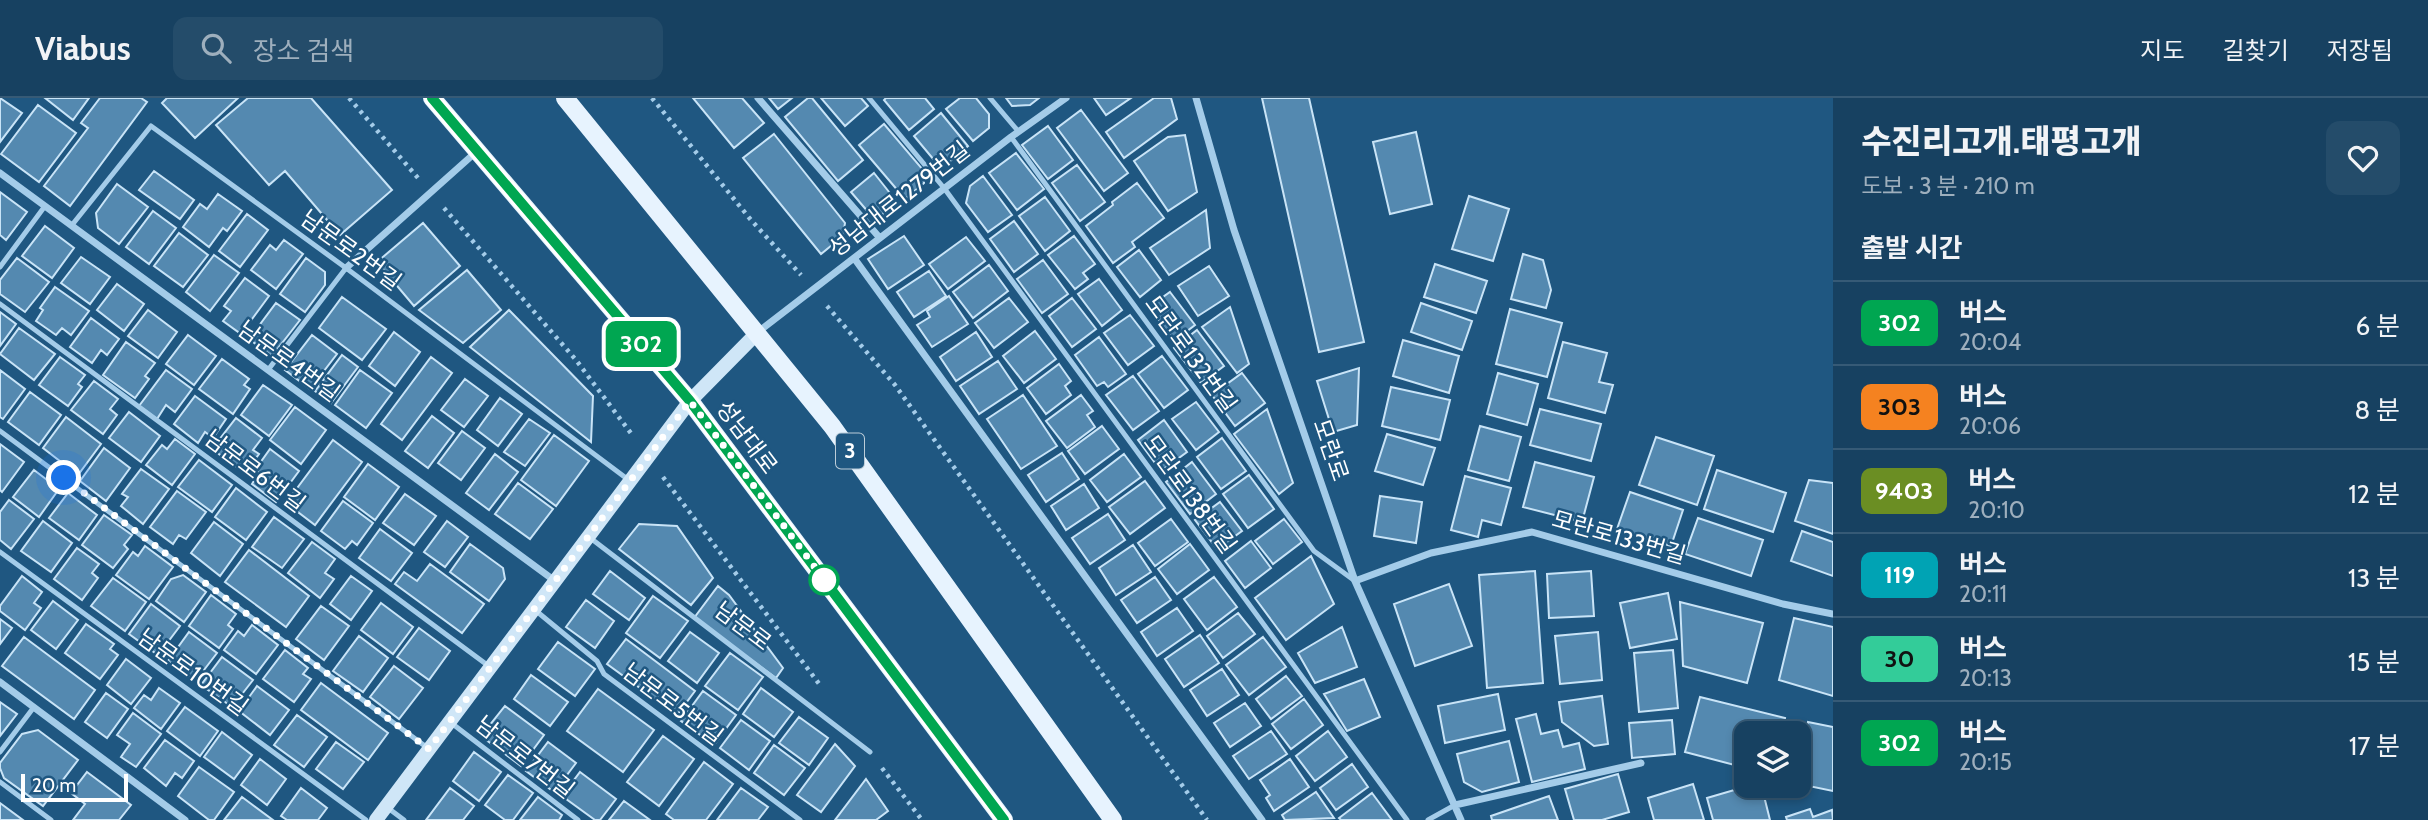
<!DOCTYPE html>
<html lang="ko">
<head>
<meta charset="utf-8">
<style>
  :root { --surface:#174161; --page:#244c6a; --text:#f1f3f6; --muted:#9eafbd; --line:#365a76 }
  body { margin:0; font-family:Cabin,"Noto Sans KR",sans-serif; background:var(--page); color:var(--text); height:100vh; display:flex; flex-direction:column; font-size:26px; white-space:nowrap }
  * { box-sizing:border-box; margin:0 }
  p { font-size:23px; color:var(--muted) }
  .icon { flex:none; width:38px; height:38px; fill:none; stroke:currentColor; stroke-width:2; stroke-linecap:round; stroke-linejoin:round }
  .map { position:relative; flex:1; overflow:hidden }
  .sheet { display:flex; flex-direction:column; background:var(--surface); width:595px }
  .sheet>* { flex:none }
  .badge { padding:0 14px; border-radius:10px; font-size:24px; line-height:46px }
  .buttons { position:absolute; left:1734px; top:623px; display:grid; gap:14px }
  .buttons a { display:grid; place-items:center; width:77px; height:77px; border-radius:14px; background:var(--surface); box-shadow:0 4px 10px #0003,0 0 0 2px var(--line); font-size:35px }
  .scale { position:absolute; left:21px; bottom:18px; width:107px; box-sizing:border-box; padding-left:7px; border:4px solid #fff; border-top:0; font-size:19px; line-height:24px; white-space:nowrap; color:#fff; -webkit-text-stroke:5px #1f5781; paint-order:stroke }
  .you { position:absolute; width:35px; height:35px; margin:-18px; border:5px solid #fff; border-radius:50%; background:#1a73e8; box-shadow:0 0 0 10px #1a73e833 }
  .map>.badge { position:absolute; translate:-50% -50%; box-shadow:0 0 0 4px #fff }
  h2 { padding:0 28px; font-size:26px; line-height:63px }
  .round { display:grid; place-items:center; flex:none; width:74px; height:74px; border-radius:14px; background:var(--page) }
  .head { display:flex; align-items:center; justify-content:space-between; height:119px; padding:0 28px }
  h1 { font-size:33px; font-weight:800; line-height:52px }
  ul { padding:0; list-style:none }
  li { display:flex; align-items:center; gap:21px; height:84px; padding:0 28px; border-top:2px solid var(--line) }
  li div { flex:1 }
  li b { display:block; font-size:26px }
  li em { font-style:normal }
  li .badge { min-width:77px; font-weight:700; text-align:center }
  header { display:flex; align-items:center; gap:42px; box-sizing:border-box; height:98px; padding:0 35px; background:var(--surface); border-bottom:2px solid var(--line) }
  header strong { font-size:33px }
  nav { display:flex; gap:38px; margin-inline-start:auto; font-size:24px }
  .search { width:490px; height:63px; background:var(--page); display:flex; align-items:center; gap:18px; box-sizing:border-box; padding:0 24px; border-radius:14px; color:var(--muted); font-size:26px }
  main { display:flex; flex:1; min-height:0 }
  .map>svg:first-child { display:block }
  .building { fill:#5489b0; stroke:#c9e4f7; stroke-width:2 }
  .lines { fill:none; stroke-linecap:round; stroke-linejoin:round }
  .path { stroke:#a4cce9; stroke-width:4.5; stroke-dasharray:3.5 5; stroke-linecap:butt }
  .service { stroke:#a4cce9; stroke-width:5 }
  .minor { stroke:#a4cce9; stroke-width:7 }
  .secondary { stroke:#cfe6f7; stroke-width:14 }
  .primary { stroke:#e7f3fe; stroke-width:18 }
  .line-casing { stroke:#fff; stroke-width:16 }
  .line { stroke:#00a651; stroke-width:10 }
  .walk { stroke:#fff; stroke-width:7; stroke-dasharray:0 12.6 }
  .stop-dot { fill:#fff; stroke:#00a651; stroke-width:3.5 }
  .labels { text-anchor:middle; stroke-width:5; stroke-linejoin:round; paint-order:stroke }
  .shield { fill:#1f5781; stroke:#bccdd9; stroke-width:2 }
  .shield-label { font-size:21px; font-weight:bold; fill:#fff }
  .street-label { font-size:23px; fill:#fff; stroke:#1f5781 }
</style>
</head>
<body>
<header>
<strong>Viabus</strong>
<div class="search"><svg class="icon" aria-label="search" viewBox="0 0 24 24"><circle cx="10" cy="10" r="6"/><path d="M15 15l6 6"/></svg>장소 검색</div>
<nav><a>지도</a><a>길찾기</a><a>저장됨</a></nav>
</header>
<main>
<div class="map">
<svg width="1833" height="722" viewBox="0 0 1833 722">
  <rect width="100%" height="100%" fill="#1f5781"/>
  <path class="building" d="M0 0 22 15 0 44Z
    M45 0H89L73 22Z
    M100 0H141L147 4 70 108 44 88 88 30 81 25Z
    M167 0H238L195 40 162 5Z
    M248 0H311L392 92 340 137 285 73 269 87 216 27Z
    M693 0H742L764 25 734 50Z
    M769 0H792L778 11Z
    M808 0H812L863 62 838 83 785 19Z
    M821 0H861L868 8 845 28Z
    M886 0H925L934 11 909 32 884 2Z
    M960 0H976L989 16V30L973 43 946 11Z
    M1006 0H1039L1030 7 1012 8Z
    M1094 0H1131L1106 17Z
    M1154 0H1171L1177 21 1124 60 1106 34Z
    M1262 0H1309L1364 244 1319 254Z
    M38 7 76 35 39 84 1 56Z
    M1081 12 1128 75 1104 93 1057 30Z
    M941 15 968 48 949 64 934 62 914 38Z
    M884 26 924 73V85L905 101 859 47Z
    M1048 28 1073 62 1048 81 1022 47Z
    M1416 34 1432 106 1390 116 1373 44Z
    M774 36 845 125 843 138 821 156 743 60Z
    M1185 37 1197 94 1168 113 1134 63 1168 39Z
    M1016 55 1044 91 1017 112 989 75Z
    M1077 67 1105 104 1080 123 1052 85Z
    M154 73 194 102 180 121 139 92Z
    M874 75 897 104 875 122 851 94Z
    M983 78 1012 117 988 134 966 105 970 88Z
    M1137 85 1164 120 1132 144 1135 149 1113 165 1086 128 1113 107 1112 104Z
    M117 86 148 109 119 146 98 130 96 115Z
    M0 94 27 114 6 142 0 137Z
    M218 96 242 113 227 133 223 130 209 149 183 129 200 106 207 111Z
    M1469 98 1509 111 1493 163 1452 151Z
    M1045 99 1070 133 1045 153 1019 118Z
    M1206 112 1210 150 1169 177 1150 150Z
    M153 113 176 130 149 166 126 149Z
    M247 116 268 132 240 169 219 153Z
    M1014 123 1038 156 1014 174 990 141Z
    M423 125 460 168 414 208 377 164Z
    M45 128 74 150 52 180 22 158Z
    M179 135 208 157 183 189 154 168Z
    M904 138 924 167 888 191 868 161Z
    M1074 138 1095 166 1083 175 1088 181 1075 191 1048 157Z
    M966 139 985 163 948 191 929 166Z
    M284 142 303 156 276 191 251 172 270 147 276 152Z
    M1139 152 1161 182 1140 199 1117 169Z
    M1523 156 1543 162 1551 192 1546 210 1511 201Z
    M214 157 239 175 210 213 186 194Z
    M81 159 110 179 90 206 61 185Z
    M17 160 49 184 25 214 0 196V182Z
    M306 160 325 174V187L305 214 280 196Z
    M1043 162 1068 196 1042 215 1017 181Z
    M1435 166 1487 183 1476 215 1424 199Z
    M989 167 1008 193 973 220 953 194Z
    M1209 168 1229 198 1198 218 1178 188Z
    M467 172 501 212 463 245 419 212Z
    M929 173 946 198 914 219 897 194Z
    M245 180 269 198 241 236 223 223 231 213 224 208Z
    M1099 181 1122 212 1102 228 1078 196Z
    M117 186 144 206 124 233 97 212Z
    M55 189 89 213 71 237 62 230 56 237 36 223 43 212 40 210Z
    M1170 194 1195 227 1174 243 1149 209Z
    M949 198 968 226 932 249 917 227 930 219 927 213Z
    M342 199 386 231 362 262 319 230Z
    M1009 200 1028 224 994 250 975 225Z
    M1072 200 1096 231 1072 249 1049 218Z
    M276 205 300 222 272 258 249 241Z
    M1421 205 1472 223 1462 252 1411 234Z
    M1230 209 1249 266 1237 275 1202 229Z
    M1510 211 1562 225 1547 279 1496 266Z
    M148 212 177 234 158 260 128 238Z
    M509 212 593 298 591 344 470 249Z
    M0 214 16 226 0 248Z
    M1130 217 1154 248 1128 267 1104 235Z
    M91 220 119 241 107 257 101 252 92 265 70 249Z
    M19 230 55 256 34 282 0 256Z
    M1197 232 1224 268 1201 285 1174 250Z
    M1035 233 1056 261 1024 285 1003 258Z
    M394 234 420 254 395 288 369 268Z
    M976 234 992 259 956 283 940 259Z
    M188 237 216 258 194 287 166 266Z
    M312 237 337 256 310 291 285 272Z
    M1099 239 1126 276 1108 289 1104 284 1097 288 1075 257Z
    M1403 242 1459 258 1449 295 1393 278Z
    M126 244 155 265 145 278 149 281 135 300 103 277Z
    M1563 244 1607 255 1599 284 1613 287 1605 315 1548 300Z
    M342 257 358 269 331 305 315 293Z
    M1162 258 1188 292 1164 310 1138 276Z
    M60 259 85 277 78 286 82 289 68 308 39 287Z
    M431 259 452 275 402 342 381 326Z
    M222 261 249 281 244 287 250 291 233 316 199 291Z
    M998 263 1017 291 979 316 960 288Z
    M1059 266 1071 283 1065 288 1071 297 1046 316 1027 290Z
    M1359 270 1357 327 1333 334 1317 283Z
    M0 272 25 291 3 321 0 319Z
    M166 272 192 291 175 314 166 307 157 321 139 308Z
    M360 272 392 295 366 330 335 307Z
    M1242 275 1265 305 1235 328 1212 297Z
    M1498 275 1538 286 1527 327 1487 316Z
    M1133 278 1159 313 1133 332 1106 297Z
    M465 281 488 298 464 329 441 312Z
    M94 283 118 301 110 311 117 317 103 336 71 312Z
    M263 287 292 307 269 338 241 317Z
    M1391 289 1450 302 1440 342 1382 328Z
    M30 294 61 317 39 347 8 324Z
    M1023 297 1057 348 1021 371 987 321Z
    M1081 297 1093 313 1087 317 1095 329 1067 350 1046 323Z
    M195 298 226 321 213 340 205 334 198 345 174 326Z
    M500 300 522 316 498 348 477 332Z
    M1196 304 1219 334 1196 352 1172 321Z
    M295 309 326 332 301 366 270 342Z
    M1267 311 1293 385 1279 396 1234 336Z
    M1540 311 1601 326 1591 363 1530 347Z
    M129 314 160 338 141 364 109 340Z
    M432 318 454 335 428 370 405 353Z
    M66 319 101 346 78 377 43 350Z
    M236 320 262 340 253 352 259 356 245 375 212 351Z
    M529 321 550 335 525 368 504 354Z
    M1164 322 1187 354 1161 373 1138 342Z
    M1102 328 1119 351 1085 376 1068 353Z
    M1480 328 1521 339 1509 383 1468 372Z
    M462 333 485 350 461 382 438 365Z
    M1387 336 1435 350 1423 387 1375 373Z
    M554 337 589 363 556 408 521 382Z
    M1656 339 1714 358 1697 407 1639 387Z
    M1222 340 1246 373 1221 391 1197 359Z
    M175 341 195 356 172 387 146 367 162 347 167 351Z
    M333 342 362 364 315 427 286 405Z
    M0 346 24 364 2 394 0 392Z
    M104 350 130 370 106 403 80 383Z
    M270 351 299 373 276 404 252 386 259 375 255 372Z
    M1062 355 1079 381 1046 404 1028 377Z
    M495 356 518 374 489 412 466 395Z
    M1124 356 1141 379 1107 404 1090 382Z
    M199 362 232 387 212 414 178 389Z
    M1192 364 1216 396 1190 416 1166 384Z
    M1535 364 1594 379 1582 424 1523 409Z
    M368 366 399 389 375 422 344 399Z
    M141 371 169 391 143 426 121 408 128 399 122 396Z
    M34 372 59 391 39 419 13 399Z
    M1717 372 1786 395 1773 434 1704 411Z
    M1249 377 1274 411 1248 430 1223 396Z
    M1465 378 1511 390 1501 427 1482 422 1478 439 1451 432Z
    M1809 382 1833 385V436L1795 423Z
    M1145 383 1165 410 1130 436 1109 409Z
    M518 385 553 411 530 441 495 416Z
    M1084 386 1099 410 1066 432 1051 408Z
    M236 390 267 414 246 442 215 419Z
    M177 393 206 414 186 441 179 437 173 446 150 429Z
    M1630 394 1683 412 1671 448 1617 431Z
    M68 395 97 417 79 442 49 420Z
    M405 396 436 418 414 447 383 425Z
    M1380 398 1422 404 1416 445 1374 438Z
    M9 402 34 421 11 451 0 442V414Z
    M343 403 373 425 357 447 352 443 345 451 321 433Z
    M1220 404 1242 433 1217 451 1195 422Z
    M1108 416 1125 442 1090 466 1072 440Z
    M104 417 132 437 124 447 128 451 113 470 82 447Z
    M274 419 304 441 282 470 252 449Z
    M1698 420 1763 442 1751 478 1685 456Z
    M1171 421 1188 444 1155 468 1138 445Z
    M1284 421 1302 444 1273 466 1255 443Z
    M43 423 72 445 51 474 21 453Z
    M447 423 468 439 445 469 424 454Z
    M214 424 243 446 220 478 191 455Z
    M639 426 677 428 713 480 691 507 619 451Z
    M380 431 412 455 391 483 359 460Z
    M1802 433 1833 444V478L1791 463Z
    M1251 443 1271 470 1245 490 1225 463Z
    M312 444 335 461 325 475 334 481 320 500 288 475Z
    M470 446 503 470 505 481 489 503 450 474Z
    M1190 446 1209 472 1177 496 1158 471Z
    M1133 447 1151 474 1116 497 1099 470Z
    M145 448 173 469 149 501 116 477 133 454 138 458Z
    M77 450 99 466 92 475 98 480 82 502 54 481Z
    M249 452 309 498 286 529 225 484Z
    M1311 458 1334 506 1286 542 1255 500Z
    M430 466 484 506 462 535 395 486 404 474 417 483Z
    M610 473 645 500 629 522 593 496Z
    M1535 473 1543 585 1487 590 1479 477Z
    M1591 473 1594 518 1549 520 1547 476Z
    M183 477 206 494 184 524 156 503 171 481Z
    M22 478 42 494 34 505 41 510 25 532 0 513V508Z
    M351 478 372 493 351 522 330 506Z
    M1155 479 1171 502 1137 525 1121 502Z
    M1214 479 1237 509 1207 532 1184 501Z
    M113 480 146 504 125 533 91 508Z
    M1449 486 1472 548 1415 568 1394 506Z
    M718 488 729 497 783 570 776 580 694 520Z
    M1668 495 1677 541 1630 550 1620 505Z
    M211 497 236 516 228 527 233 531 219 550 189 528Z
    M653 498 688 523 660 560 626 535Z
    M586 502 614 523 595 550 566 529Z
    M53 503 78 522 56 551 31 532Z
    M1680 504 1763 525 1747 585 1683 568Z
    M381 505 413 529 393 556 361 532Z
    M151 506 180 528 158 557 129 536Z
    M321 508 349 528 324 562 296 541Z
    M1177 510 1193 533 1157 558 1141 534Z
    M1238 515 1255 536 1223 560 1207 538Z
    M1794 520 1833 529V598L1779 582Z
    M0 521 12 530 0 546Z
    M86 526 114 546 110 551 118 557 100 581 65 555Z
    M252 527 278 547 256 576 224 552 238 533 244 538Z
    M1342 529 1357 569 1315 585 1298 555Z
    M419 530 450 553 429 582 397 559Z
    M189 534 217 555 204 572 201 570 192 581 168 563Z
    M690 534 719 555 697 585 668 563Z
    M1598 534 1602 582 1560 586 1555 538Z
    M1200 537 1219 565 1184 589 1165 561Z
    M359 538 388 560 363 594 333 573Z
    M24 539 95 592 74 621 2 568Z
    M1263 539 1286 569 1249 597 1226 567Z
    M626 541 695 593 677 617 607 566Z
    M558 544 595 571 575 598 538 571Z
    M285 552 308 570 303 576 311 581 294 604 263 581Z
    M1673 552 1678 610 1639 614 1634 555Z
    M730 555 763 579 738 612 705 588Z
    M222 559 253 582 232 609 201 587Z
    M126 561 151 580 131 606 107 587Z
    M394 568 423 590 399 621 370 599Z
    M1222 571 1239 597 1207 618 1190 592Z
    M531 577 568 604 550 628 514 601Z
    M1286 578 1302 598 1271 621 1256 601Z
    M1364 581 1380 619 1347 633 1324 596Z
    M321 585 388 635 368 662 301 612Z
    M257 588 289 612 270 637 239 613Z
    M159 590 180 605 161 631 134 610 144 597 151 602Z
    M761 590 793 614 774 639 743 616Z
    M598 591 654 632 623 674 567 633Z
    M703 593 736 617 714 647 681 623Z
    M106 595 128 611 107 640 85 624Z
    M1498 596 1505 632 1445 645 1438 608Z
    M1602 598 1608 646 1594 648 1562 624 1559 604Z
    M1700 599 1785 620 1782 635H1746V670L1685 654Z
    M1304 601 1323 627 1291 651 1272 626Z
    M0 604 17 616 0 638Z
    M1245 605 1261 628 1230 649 1214 625Z
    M505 608 544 637 521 668 481 638Z
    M185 609 218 633 200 658 167 633Z
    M133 615 161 636 136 669 121 659 130 646 117 637Z
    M1536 616 1541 636 1558 632 1563 649 1579 645 1585 671 1532 684 1516 621Z
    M297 617 327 639 304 669 274 647Z
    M799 619 828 640 809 667 779 645Z
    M741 622 770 643 749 672 720 650Z
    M1672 622 1675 656 1632 660 1629 625Z
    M1808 624 1833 629V693L1799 686V667Z
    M38 632 78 662 43 708 4 680 0 670V665L22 636Z
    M1271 633 1287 656 1249 681 1233 658Z
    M1328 633 1347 659 1315 683 1296 658Z
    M222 634 252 657 234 681 204 659Z
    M663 638 694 661 659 708 627 684Z
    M165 642 194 663 182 680 175 675 166 688 144 670Z
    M1509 643 1519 684 1482 694 1464 684 1457 656Z
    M336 644 364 664 343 691 316 671Z
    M548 644 576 665 554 694 526 673Z
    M835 646 855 668 821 714 797 697Z
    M774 647 805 670 784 697 754 675Z
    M474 654 501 674 479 703 453 683Z
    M260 661 286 681 267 707 241 687Z
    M1290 661 1309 689 1274 713 1266 700 1270 697 1260 682Z
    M704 664 733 686 706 722H674L666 716Z
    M1352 666 1368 689 1336 712 1320 690Z
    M199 669 234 694 214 722H209L178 698Z
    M87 674 131 707 119 722H73L85 706 71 695Z
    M580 674 616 701 600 722H595L562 698Z
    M1618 676 1629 714 1602 722H1574L1565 691Z
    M508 677 533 695 513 722H505L485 707Z
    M866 681 888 713 876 722H835Z
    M1693 686 1704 722H1654L1648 700Z
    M301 690 327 710 318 722H287L281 718Z
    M450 690 474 708 463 722H426Z
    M741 690 768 709 758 722H717Z
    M1741 690 1764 698 1770 722H1713L1707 700Z
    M1316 694 1334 720 1285 722 1282 717Z
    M1372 695 1392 722H1341L1339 720Z
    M1549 698 1558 722H1492L1491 718Z
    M242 699 273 722H224Z
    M538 699 562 717 559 722H520Z
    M624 703 650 722H609Z
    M0 705 23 722H0Z
    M1810 711 1813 719 1832 712 1833 722H1787L1786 719Z"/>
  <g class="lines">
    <path class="path" d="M349 0 418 80
      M652 0 751 122 801 177
      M444 110 576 262 633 338
      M827 208 895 287 1207 722
      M663 379 820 587
      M882 670 922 722"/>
    <path class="service" d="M869 0 944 90 1407 722
      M990 0 1018 33
      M1011 39 1314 453 1355 483
      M72 127 151 28 346 170 630 383
      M0 169 45 108
      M0 206 490 569
      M268 272 346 170
      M0 333 429 651
      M589 439 870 654
      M0 454 366 722
      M535 512 597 563 604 576 800 722
      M450 624 578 722
      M0 654 34 609
      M0 684 51 722
      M388 710 404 722
      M1428 722 1455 707"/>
    <path class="minor" d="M758 0 879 139
      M1196 0 1234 132 1355 483 1461 722
      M0 75 555 483
      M854 160 1262 722
      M346 170 476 54
      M758 234 1011 39 1066 0
      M1355 483 1431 455 1532 434 1783 506 1833 516
      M0 584 185 722
      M1455 707 1641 665"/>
    <path class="secondary" d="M376 722 690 303 757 235"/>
    <path class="primary" d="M432 0 690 303 1004 722
      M565 0 832 328 1113 722"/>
  </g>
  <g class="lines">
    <defs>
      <path id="line" d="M432 0 690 303 1004 722"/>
    </defs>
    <use href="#line" class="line-casing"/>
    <use href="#line" class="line"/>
    <path class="walk" d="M64 380 429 651 690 303 829 488 824 482"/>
  </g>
  <circle class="stop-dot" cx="824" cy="482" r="14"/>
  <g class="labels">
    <rect class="shield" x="836" y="335.5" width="28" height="35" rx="5"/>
    <g class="shield-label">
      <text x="850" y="360">3</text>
    </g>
    <g class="street-label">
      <text transform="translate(899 101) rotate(-38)" y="8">성남대로1279번길</text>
      <text transform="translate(351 152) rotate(36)" y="8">남문로2번길</text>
      <text transform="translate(1191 256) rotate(54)" y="8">모란로132번길</text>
      <text transform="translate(289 263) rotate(36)" y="8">남문로4번길</text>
      <text transform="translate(747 339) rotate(53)" y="8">성남대로</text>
      <text transform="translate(1331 352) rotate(71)" y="8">모란로</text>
      <text transform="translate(255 373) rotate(37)" y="8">남문로6번길</text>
      <text transform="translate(1190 396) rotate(54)" y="8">모란로138번길</text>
      <text transform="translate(1619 439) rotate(16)" y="8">모란로133번길</text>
      <text transform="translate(743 528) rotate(37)" y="8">남문로</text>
      <text transform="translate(193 574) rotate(36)" y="8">남문로10번길</text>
      <text transform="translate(673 606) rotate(37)" y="8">남문로5번길</text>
      <text transform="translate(525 659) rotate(38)" y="8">남문로7번길</text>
    </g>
  </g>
</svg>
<div class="buttons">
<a><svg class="icon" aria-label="layers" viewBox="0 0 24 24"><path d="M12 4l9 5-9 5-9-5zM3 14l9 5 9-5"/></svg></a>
</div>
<div class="scale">20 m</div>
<div class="you" style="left:64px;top:380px"></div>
<b class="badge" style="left:641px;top:246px;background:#00a651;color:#fff">302</b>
</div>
<section class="sheet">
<div class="head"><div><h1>수진리고개.태평고개</h1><p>도보 · 3 분 · 210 m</p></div><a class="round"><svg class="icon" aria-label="heart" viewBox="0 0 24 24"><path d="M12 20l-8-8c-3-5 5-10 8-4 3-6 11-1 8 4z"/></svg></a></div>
<h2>출발 시간</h2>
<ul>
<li><span class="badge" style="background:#00a651;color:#fff">302</span><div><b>버스</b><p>20:04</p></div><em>6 분</em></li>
<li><span class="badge" style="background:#f58220;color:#111">303</span><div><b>버스</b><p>20:06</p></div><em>8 분</em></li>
<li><span class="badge" style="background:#6b8e23;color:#fff">9403</span><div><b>버스</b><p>20:10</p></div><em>12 분</em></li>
<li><span class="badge" style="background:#00a3b4;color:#fff">119</span><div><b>버스</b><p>20:11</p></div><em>13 분</em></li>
<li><span class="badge" style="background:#3c9;color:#111">30</span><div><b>버스</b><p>20:13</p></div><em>15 분</em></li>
<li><span class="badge" style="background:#00a651;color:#fff">302</span><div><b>버스</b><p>20:15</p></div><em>17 분</em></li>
</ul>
</section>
</main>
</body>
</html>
